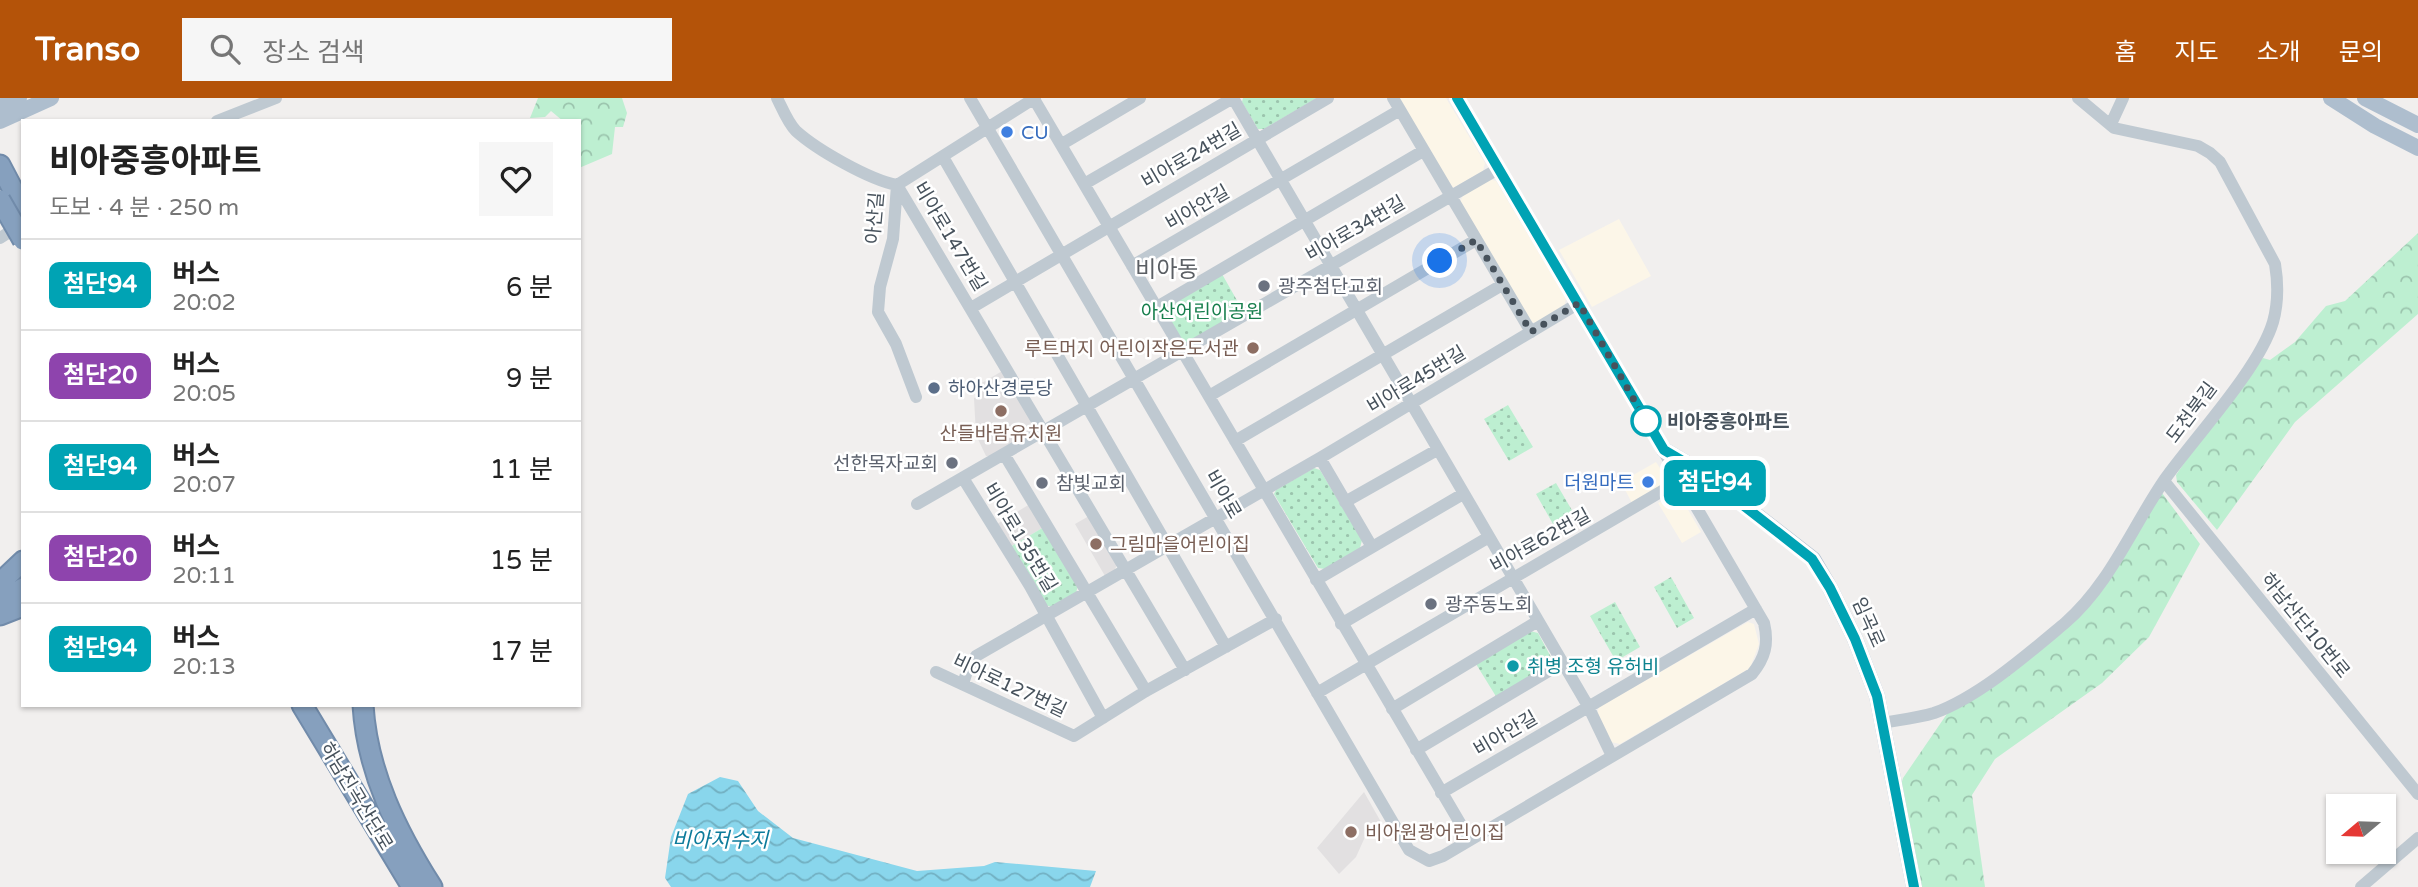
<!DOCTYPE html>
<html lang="ko">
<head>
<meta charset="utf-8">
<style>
  :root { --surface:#fff; --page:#f6f6f6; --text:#222; --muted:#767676; --line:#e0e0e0; --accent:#b45309 }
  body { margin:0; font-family:"Varela Round","Noto Sans KR",sans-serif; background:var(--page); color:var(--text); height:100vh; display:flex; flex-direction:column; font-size:26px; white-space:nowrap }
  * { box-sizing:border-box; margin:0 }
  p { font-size:23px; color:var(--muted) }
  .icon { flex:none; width:38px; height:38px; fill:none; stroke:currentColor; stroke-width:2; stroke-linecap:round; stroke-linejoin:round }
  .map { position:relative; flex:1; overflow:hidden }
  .panel { position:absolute; left:21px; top:21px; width:560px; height:588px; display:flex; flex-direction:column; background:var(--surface); border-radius:0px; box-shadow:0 2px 5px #0004 }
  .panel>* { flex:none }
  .badge { padding:0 14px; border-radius:10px; font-size:24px; line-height:46px }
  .needle { width:46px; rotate:251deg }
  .buttons { position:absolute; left:2326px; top:696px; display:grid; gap:14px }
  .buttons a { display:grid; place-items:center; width:70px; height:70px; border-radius:0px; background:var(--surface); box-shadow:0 2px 5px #0004; font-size:35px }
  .you { position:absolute; width:35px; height:35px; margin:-18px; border:5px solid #fff; border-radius:50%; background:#1a73e8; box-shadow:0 0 0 10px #1a73e833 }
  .map>.badge { position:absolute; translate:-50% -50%; box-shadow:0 0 0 4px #fff }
  .round { display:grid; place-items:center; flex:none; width:74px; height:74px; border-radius:0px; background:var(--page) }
  .summary { display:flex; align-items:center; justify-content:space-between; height:119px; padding:0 28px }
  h1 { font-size:33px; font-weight:700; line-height:52px }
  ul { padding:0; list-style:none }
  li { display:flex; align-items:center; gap:21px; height:91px; padding:0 28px; border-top:2px solid var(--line) }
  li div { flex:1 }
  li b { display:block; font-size:26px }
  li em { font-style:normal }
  li .badge { min-width:77px; font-weight:700; text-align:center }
  header { display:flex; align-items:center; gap:42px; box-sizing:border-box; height:98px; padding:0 35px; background:var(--accent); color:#fff }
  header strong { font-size:33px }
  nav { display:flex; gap:38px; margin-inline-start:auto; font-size:24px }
  .search { width:490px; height:63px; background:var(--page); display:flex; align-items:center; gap:18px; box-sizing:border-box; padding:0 24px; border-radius:0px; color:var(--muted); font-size:26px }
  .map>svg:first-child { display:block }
  .commercial { fill:#fcf6e8 }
  .education { fill:#e2e0e1 }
  .grass { fill:url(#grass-dots) }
  .forest { fill:url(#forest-crowns) }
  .water { fill:url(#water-waves) }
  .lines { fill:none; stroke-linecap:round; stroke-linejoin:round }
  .highway-casing { stroke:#718baa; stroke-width:23 }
  .minor { stroke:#bfc9d1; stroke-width:12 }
  .major { stroke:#aebece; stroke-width:16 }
  .highway { stroke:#86a0be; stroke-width:19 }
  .highway-bridge-casing { stroke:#718baa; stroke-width:23; stroke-linecap:butt }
  .highway-bridge { stroke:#86a0be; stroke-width:19 }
  .line-casing { stroke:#fff; stroke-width:16 }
  .line { stroke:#00a3b4; stroke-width:10 }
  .walk { stroke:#47525c; stroke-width:7; stroke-dasharray:0 12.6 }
  .shop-dot { fill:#3f7fe0; stroke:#fff; stroke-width:2.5 }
  .worship-dot { fill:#6b7280; stroke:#fff; stroke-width:2.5 }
  .education-dot { fill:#8d6e63; stroke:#fff; stroke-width:2.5 }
  .service-dot { fill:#5c6f8a; stroke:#fff; stroke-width:2.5 }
  .stop-dot { fill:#fff; stroke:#00a3b4; stroke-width:3.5 }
  .culture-dot { fill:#0f9aa8; stroke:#fff; stroke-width:2.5 }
  .labels { text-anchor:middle; stroke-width:5; stroke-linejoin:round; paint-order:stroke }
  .shop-label { font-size:19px; fill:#366cbe; stroke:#fff; text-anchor:start }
  .street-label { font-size:19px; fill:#47525c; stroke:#fff }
  .worship-label { font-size:19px; fill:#5b616d; stroke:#fff; text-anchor:start }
  .park-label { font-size:19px; fill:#167e4c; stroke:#fff }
  .education-label { font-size:19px; fill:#785e54; stroke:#fff; text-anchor:start }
  .service-label { font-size:19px; fill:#4e5e75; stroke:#fff; text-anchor:start }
  .stop-label { font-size:19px; font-weight:bold; fill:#47525c; stroke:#fff; text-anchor:start }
  .culture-label { font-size:19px; fill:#0d838f; stroke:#fff; text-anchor:start }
  .water-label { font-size:21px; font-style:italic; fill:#0c7b9b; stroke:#fff }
  .quarter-label { font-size:23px; fill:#5b5f64; stroke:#fff }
</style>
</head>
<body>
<header>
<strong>Transo</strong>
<div class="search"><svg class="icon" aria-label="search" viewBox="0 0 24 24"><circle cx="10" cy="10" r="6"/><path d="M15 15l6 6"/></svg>장소 검색</div>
<nav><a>홈</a><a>지도</a><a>소개</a><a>문의</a></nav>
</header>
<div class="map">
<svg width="2418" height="789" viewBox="0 0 2418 789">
  <defs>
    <pattern id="grass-dots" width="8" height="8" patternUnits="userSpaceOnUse" patternTransform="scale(1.75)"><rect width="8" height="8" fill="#bdefd1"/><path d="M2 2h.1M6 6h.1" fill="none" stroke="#9bc4ad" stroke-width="1.8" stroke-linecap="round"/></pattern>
    <pattern id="forest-crowns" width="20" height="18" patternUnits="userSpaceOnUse" patternTransform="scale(1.75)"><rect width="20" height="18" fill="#bdefd1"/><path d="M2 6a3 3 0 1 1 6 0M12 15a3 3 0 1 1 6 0" fill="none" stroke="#9bc4ad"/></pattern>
    <pattern id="water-waves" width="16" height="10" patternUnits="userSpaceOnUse" patternTransform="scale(1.75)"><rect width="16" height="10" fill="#89d6ec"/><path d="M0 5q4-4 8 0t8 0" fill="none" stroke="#72b0c2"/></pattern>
  </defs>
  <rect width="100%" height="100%" fill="#f1efee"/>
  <path class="commercial" d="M1396 0H1446L1485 65 1483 73 1453 90Z
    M1489 81 1496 83 1566 201 1564 209 1536 225 1529 223 1460 105 1463 97Z
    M1619 121 1651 178 1592 209 1559 152Z
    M1656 364 1666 379V386L1632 405 1621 384Z
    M1674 396 1680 398 1701 434 1682 445 1658 405Z
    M1748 524 1754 526 1759 546 1750 570 1620 646 1611 644 1597 616 1599 609Z"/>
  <path class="education" d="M1004 272 1035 327 1032 335 993 358H986L976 337 974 300 980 297V286Z
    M1030 406 1044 429 1010 449 997 426Z
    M1089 418 1117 465 1115 472 1105 478 1075 426Z
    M1364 694 1381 724 1365 739 1356 759 1339 776 1317 750Z"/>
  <path class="grass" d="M1243 0H1317L1264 31H1258L1242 4Z
    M1222 176 1243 213 1188 245 1180 243 1164 216 1167 209Z
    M1508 307 1533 349 1509 363 1484 321Z
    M1314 370 1320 372 1362 442 1360 450 1325 471 1318 470 1274 396 1276 392Z
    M1556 385 1573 414 1553 426 1536 396Z
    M1044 429 1078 487 1076 495 1052 509 1045 507 1010 449Z
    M1671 479 1694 520 1677 530 1654 489Z
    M1615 504 1640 549 1616 563 1590 518Z
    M1530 533 1538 535 1552 561 1551 568 1497 600 1476 566Z"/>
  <path class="forest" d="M538 0H622L627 15 623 29H615L612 56 579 70V23H563L551 13 545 19 530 20Z
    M2418 135V216L2295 324 2217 432 2177 384 2176 377 2240 284 2263 260 2270 262 2295 244 2326 208 2345 203Z
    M2162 395 2200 446 2149 539 2102 585 1995 661 1972 697 1985 789H1919L1900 690 1903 680 1951 610 2073 518Z"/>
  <path class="water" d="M720 679 738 683 758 713 793 740 917 773 984 768 995 764 1096 773 1090 789H671L665 780 671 739 688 696Z"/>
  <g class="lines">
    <defs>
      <path id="highway" d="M0 67 23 111
        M0 485 23 463
        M0 505 23 490
        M0 517 23 508
        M302 607 412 789
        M363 607C367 674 397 734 432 789"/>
    </defs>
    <use href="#highway" class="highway-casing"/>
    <path class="minor" d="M777 0C782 10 788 25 796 33 817 52 870 82 897 87
      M970 0 1409 752 1429 763 1443 758 1752 576C1765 560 1769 546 1764 525L1457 0
      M1233 0 1588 608 1612 658
      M1393 0 1531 234
      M1034 1 1470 742
      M217 23 276 0
      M2111 26 2123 0
      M1062 46 1140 0
      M943 59 1226 549
      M1086 85 1233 0
      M897 87 1185 572
      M897 87 893 141 880 189 878 214 896 246 916 299
      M897 87 1035 0
      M0 140 22 126
      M1132 168 1400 12
      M1157 209 1423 53
      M971 210 1328 0
      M1209 298 1476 142
      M1235 343 1502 187
      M1004 356 1146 593
      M1320 360 1372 449
      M963 380 1030 488 1103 620
      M2164 383 2418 696
      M1345 404 1437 352
      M917 406 1498 71
      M1316 482 1463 396
      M1341 526 1489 439
      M936 574 1074 638 1146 593 1276 521
      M963 586 968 570 976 558 1320 360 1579 205
      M1317 595 1698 372
      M1392 611 1538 523
      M1882 625C1899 622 1918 620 1934 615 1979 599 2029 555 2065 525 2110 486 2132 429 2165 381 2195 339 2259 271 2273 224 2278 206 2278 184 2275 166L2220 64 2210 55 2198 48 2114 30 2078 0
      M1416 652 1562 565
      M1441 695 1756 511
      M2361 789 2418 740"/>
    <path class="major" d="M2331 0 2375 28 2418 50
      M2365 0 2418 27
      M0 9 19 0
      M0 23 51 0
      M1664 352 1698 372 1813 461 1830 490 1855 541 1877 598 1914 789"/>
    <use href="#highway" class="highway"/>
    <defs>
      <path id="highway-bridge" d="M0 102 23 142"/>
    </defs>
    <use href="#highway-bridge" class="highway-bridge-casing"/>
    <use href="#highway-bridge" class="highway-bridge"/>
  </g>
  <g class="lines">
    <defs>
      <path id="line" d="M1457 0 1664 352 1698 372 1812 461 1830 490 1855 541 1877 598 1914 789"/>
    </defs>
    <use href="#line" class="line-casing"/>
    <use href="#line" class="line"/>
    <path class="walk" d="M1440 163 1476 142 1531 234 1579 205 1646 323"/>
  </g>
  <g class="shop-dot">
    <circle cx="1007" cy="34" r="7"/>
    <circle cx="1648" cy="384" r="7"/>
  </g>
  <g class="worship-dot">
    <circle cx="1264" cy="188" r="7"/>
    <circle cx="952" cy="365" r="7"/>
    <circle cx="1042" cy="385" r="7"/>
    <circle cx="1431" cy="506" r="7"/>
  </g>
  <g class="education-dot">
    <circle cx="1253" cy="250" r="7"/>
    <circle cx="1001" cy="313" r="7"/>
    <circle cx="1096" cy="446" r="7"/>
    <circle cx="1351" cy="734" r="7"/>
  </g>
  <circle class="service-dot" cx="934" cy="290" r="7"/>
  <circle class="stop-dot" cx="1646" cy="323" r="14"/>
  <circle class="culture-dot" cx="1513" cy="568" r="7"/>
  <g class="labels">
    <g class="shop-label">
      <text x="1021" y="41">CU</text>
      <text x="1634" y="391" text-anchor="end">더원마트</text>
    </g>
    <g class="street-label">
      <text transform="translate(1191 57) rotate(-30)" y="7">비아로24번길</text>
      <text transform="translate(1197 109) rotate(-30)" y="7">비아안길</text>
      <text transform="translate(874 120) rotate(-85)" y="7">아산길</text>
      <text transform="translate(1355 130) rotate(-30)" y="7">비아로34번길</text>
      <text transform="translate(951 138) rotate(59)" y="7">비아로147번길</text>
      <text transform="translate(1416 281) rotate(-31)" y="7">비아로45번길</text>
      <text transform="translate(2191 314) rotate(-53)" y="7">도천북길</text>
      <text transform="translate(1224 396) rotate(60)" y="7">비아로</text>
      <text transform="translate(1021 439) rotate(59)" y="7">비아로135번길</text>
      <text transform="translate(1540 442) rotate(-29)" y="7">비아로62번길</text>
      <text transform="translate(1869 524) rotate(66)" y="7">임곡로</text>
      <text transform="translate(2306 527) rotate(51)" y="7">하남산단10번로</text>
      <text transform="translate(1010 587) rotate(25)" y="7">비아로127번길</text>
      <text transform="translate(1505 635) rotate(-30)" y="7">비아안길</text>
      <text transform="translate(357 698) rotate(59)" y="7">하남진곡산단로</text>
    </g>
    <g class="worship-label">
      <text x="1278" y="195">광주첨단교회</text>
      <text x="938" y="372" text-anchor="end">선한목자교회</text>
      <text x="1056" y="392">참빛교회</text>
      <text x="1445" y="513">광주동노회</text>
    </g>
    <g class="park-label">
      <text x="1202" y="220">아산어린이공원</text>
    </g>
    <g class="education-label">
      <text x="1239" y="257" text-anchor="end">루트머지 어린이작은도서관</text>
      <text x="1001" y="342" text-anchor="middle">산들바람유치원</text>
      <text x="1110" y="453">그림마을어린이집</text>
      <text x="1365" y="741">비아원광어린이집</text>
    </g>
    <g class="service-label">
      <text x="948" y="297">하아산경로당</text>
    </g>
    <g class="stop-label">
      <text x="1667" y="330">비아중흥아파트</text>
    </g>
    <g class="culture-label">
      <text x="1527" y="575">취병 조형 유허비</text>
    </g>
    <g class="water-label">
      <text x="720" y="749">비아저수지</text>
    </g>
    <g class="quarter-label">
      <text x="1167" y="179">비아동</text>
    </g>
  </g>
</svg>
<div class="buttons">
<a><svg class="needle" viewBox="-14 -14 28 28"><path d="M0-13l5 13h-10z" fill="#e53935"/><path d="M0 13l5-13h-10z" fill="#767676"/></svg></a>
</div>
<div class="you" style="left:1440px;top:163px"></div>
<b class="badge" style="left:1715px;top:385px;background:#00a3b4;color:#fff">첨단94</b>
<section class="panel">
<div class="summary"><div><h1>비아중흥아파트</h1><p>도보 · 4 분 · 250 m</p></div><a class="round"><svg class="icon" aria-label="heart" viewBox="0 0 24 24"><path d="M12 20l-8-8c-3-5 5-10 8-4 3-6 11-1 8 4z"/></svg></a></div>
<ul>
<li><span class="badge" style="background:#00a3b4;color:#fff">첨단94</span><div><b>버스</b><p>20:02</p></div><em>6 분</em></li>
<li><span class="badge" style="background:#8e44ad;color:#fff">첨단20</span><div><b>버스</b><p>20:05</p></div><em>9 분</em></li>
<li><span class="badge" style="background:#00a3b4;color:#fff">첨단94</span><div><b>버스</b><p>20:07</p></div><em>11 분</em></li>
<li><span class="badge" style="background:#8e44ad;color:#fff">첨단20</span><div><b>버스</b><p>20:11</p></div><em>15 분</em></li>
<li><span class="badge" style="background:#00a3b4;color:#fff">첨단94</span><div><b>버스</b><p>20:13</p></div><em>17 분</em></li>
</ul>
</section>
</div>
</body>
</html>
